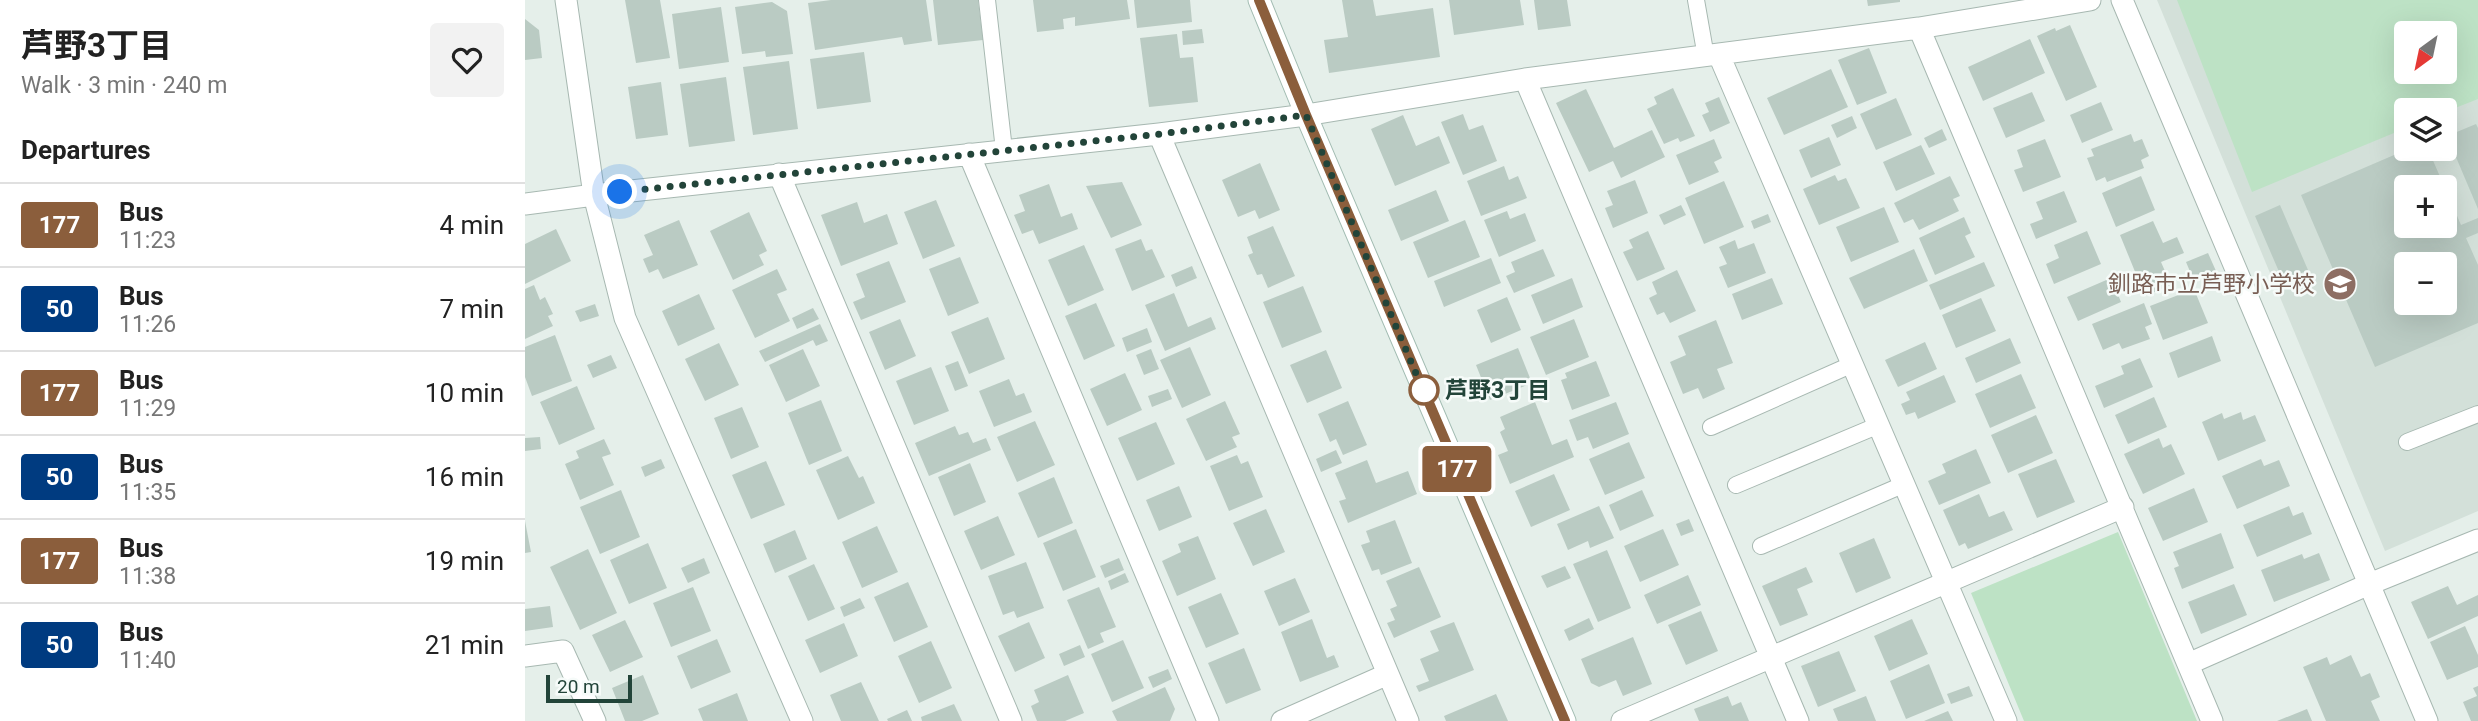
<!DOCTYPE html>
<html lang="en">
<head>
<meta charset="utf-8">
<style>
  :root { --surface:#fff; --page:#f2f2f2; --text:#222; --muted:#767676; --line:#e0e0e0 }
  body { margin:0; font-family:Roboto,"Noto Sans JP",sans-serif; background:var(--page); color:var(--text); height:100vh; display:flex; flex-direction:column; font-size:26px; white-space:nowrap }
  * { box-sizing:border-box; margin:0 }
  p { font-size:23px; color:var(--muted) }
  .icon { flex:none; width:38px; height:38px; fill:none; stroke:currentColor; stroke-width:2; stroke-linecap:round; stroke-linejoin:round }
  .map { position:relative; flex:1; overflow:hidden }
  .sheet { display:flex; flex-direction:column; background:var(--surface); width:525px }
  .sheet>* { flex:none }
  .badge { padding:0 14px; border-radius:5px; font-size:24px; line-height:46px }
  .needle { width:46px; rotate:213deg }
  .controls { position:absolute; left:1869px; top:21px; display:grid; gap:14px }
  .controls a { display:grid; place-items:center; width:63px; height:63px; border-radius:7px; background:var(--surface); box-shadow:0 7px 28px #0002; font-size:35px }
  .scale { position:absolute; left:21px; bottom:18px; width:86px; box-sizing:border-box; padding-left:7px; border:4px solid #224439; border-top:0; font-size:19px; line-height:24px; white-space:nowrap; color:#224439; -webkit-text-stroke:5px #f6fbf9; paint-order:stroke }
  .you { position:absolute; width:35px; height:35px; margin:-18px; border:5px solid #fff; border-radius:50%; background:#1a73e8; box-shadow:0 0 0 10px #1a73e833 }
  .map>.badge { position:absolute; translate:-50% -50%; box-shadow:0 0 0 4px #fff }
  h2 { padding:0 21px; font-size:26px; line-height:63px }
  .round { display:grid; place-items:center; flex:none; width:74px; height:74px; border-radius:7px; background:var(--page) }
  .overview { display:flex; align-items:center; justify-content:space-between; height:119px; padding:0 21px }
  h1 { font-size:33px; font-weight:700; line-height:52px }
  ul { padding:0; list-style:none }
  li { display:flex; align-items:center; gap:21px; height:84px; padding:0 21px; border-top:2px solid var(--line) }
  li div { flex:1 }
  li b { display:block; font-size:26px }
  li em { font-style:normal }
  li .badge { min-width:77px; font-weight:700; text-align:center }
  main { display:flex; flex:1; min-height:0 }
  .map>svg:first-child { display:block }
  .built { fill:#d3e0d9; fill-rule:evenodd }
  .green { fill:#bde2c5; fill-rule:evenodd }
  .building { fill:#bacbc3; fill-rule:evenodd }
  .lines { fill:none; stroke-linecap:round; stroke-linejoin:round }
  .lane-casing { stroke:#a7b8b1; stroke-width:18 }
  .street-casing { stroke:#a7b8b1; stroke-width:23 }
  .secondary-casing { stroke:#a2bcb2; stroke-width:23 }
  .lane { stroke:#fff; stroke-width:16 }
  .street { stroke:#fff; stroke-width:21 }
  .secondary { stroke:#fff; stroke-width:21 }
  .line-casing { stroke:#fff; stroke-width:16 }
  .line { stroke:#8b5e3c; stroke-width:10 }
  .walk { stroke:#224439; stroke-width:7; stroke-dasharray:0 12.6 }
  .stop-dot { fill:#fff; stroke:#8b5e3c; stroke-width:3.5 }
  .labels { text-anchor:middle; stroke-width:5; stroke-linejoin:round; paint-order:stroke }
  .education-label { font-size:23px; fill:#785e54; stroke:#f6fbf9; text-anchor:end }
  .stop-label { font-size:23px; font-weight:bold; fill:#224439; stroke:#f6fbf9; text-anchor:start }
</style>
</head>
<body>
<main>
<section class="sheet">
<div class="overview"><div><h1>芦野3丁目</h1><p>Walk · 3 min · 240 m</p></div><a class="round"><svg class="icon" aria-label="heart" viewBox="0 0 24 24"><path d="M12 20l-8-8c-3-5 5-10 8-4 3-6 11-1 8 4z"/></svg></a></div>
<h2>Departures</h2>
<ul>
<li><span class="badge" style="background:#8b5e3c;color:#fff">177</span><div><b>Bus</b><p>11:23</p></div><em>4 min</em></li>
<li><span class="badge" style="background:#003b80;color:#fff">50</span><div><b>Bus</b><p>11:26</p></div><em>7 min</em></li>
<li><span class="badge" style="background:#8b5e3c;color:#fff">177</span><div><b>Bus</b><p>11:29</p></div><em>10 min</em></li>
<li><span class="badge" style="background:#003b80;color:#fff">50</span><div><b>Bus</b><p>11:35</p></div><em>16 min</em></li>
<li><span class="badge" style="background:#8b5e3c;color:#fff">177</span><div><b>Bus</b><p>11:38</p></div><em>19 min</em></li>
<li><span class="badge" style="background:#003b80;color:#fff">50</span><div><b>Bus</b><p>11:40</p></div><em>21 min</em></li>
</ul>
</section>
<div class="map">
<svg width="1953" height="721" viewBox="0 0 1953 721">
  <rect width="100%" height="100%" fill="#e5efea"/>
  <path class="built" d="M1632 0H1953V511L1860 551ZM1881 33H1920V72H1881ZM1881 110H1920V149H1881ZM1881 187H1920V226H1881ZM1881 264H1920V303H1881Z"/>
  <path class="green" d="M1652 0H1953V99L1920 112V110H1881V128L1727 192ZM1881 33H1920V72H1881Z
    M1593 532 1672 721H1499L1446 593Z"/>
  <path class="building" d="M100 0H135L145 58 111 63Z
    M306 0H401L407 41 379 45 377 37 290 50 283 3Z
    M408 0H453L458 40 413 45Z
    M508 0H602L605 19 550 26V17L538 19 539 29 512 32Z
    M609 0H665L667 22 612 28Z
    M817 0H848L851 16 908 8 915 57 804 73 799 40 823 37Z
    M924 0H995L999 25 929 35Z
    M1009 0H1042L1046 26 1013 30Z
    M1342 0H1375V2L1343 6Z
    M247 2 262 11 268 54 241 57 240 51 217 54 210 7Z
    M196 7 204 62 154 69 147 14Z
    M0 19 14 30 17 58 0 60Z
    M1545 25 1572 87 1541 101 1512 36 1530 28 1531 31Z
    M677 29 679 43 658 45 657 31Z
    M652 34 655 58 668 57 673 102 624 107 615 38Z
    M1505 39 1520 73 1458 101 1443 67Z
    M1344 48 1362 93 1332 105 1313 60Z
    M339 52 346 102 292 109 285 59Z
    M264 61 273 129 228 135 218 67Z
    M1306 69 1323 107 1259 135 1242 98Z
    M201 77 210 141 164 147 155 84Z
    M136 82 143 135 111 139 103 87Z
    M1148 88 1170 136 1155 142 1153 138 1139 144 1122 109 1132 104 1129 97Z
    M1061 89 1089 148 1127 130 1140 157 1096 178 1088 161 1064 172 1031 103Z
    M1507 92 1520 121 1481 138 1468 108Z
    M1194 97 1205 123 1185 132 1177 115 1184 112 1180 103Z
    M1371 98 1387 135 1351 150 1335 114Z
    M1576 102 1588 130 1557 143 1545 115Z
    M938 114 944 130 958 125 972 161 938 175 916 122Z
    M878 115 891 146 914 136 925 163 870 186 846 129Z
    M1327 116 1332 128 1312 138 1306 125Z
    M1951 124 1953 128V209L1922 136Z
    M1417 129 1422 140 1404 148 1399 138Z
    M1606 134 1609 142 1617 139 1624 156 1616 160 1619 168 1582 182 1580 177 1571 181 1562 158 1569 156 1566 149Z
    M1304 137 1316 165 1286 178 1274 150Z
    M1189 139 1197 158 1189 162 1194 172 1164 185 1151 155Z
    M1520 139 1536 177 1498 192 1489 170 1498 167 1492 150Z
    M1396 145 1410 174 1371 191 1358 162Z
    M1883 149H1903L1936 225 1953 218V233L1941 238 1953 265V323L1850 367 1776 195ZM1881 187H1920V226H1881ZM1881 264H1920V303H1881Z
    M735 163 755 210 734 219 730 210 713 217 697 180Z
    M979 166 984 180 993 176 1002 198 956 216 942 181Z
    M1310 175 1313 181 1321 178 1335 208 1294 225 1278 189Z
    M1425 176 1435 196 1428 199 1434 211 1394 230 1388 219 1379 223 1369 203Z
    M1616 176 1630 210 1591 227 1577 193Z
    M1110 180 1123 213 1088 228 1080 208 1088 205 1082 191Z
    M1199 181 1219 227 1179 244 1160 198Z
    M597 182 617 225 586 238 561 186Z
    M524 184 536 217 547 213 553 229 514 244 508 230 497 234 489 215 500 211 494 195Z
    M911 190 924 221 876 241 863 210Z
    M1539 191 1552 222 1511 239 1505 224 1518 219 1511 202Z
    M411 200 430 246 398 259 379 212Z
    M332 202 339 223 362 214 373 244 316 266 296 215Z
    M1156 205 1161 215 1139 225 1134 215Z
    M1755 205 1783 270 1758 281 1730 216Z
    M1359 207 1374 242 1326 262 1311 227Z
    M982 211 985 219 1000 213 1011 241 974 257 959 220Z
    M224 212 242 251 234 255 239 265 208 280 185 231Z
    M1243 214 1246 222 1229 229 1226 221Z
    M1439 217 1446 233 1440 236 1450 257 1410 275 1394 238Z
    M154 220 173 265 138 279 133 269 124 273 118 259 128 255 119 235Z
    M940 220 955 257 903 278 888 242Z
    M1628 221 1638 243 1652 237 1659 253 1636 262 1646 285 1620 296 1595 235Z
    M748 226 770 276 743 288 737 274 732 275 723 255 728 253 722 237Z
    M31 229 46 261 0 284V244Z
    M1123 231 1140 269 1112 281 1098 252 1108 248 1104 240Z
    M1562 231 1576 264 1529 284 1521 264 1534 258 1529 245Z
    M616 239 621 251 627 249 640 277 607 291 590 249Z
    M1210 240 1213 249 1229 243 1241 273 1203 288 1194 267 1202 264 1194 247Z
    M559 245 579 290 543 306 523 260Z
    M1018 249 1030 276 989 293 981 276 990 272 986 262Z
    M1389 249 1403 281 1339 309 1324 278Z
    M1683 253 1691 271 1669 281 1661 262Z
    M435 257 454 303 423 316 404 269Z
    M966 258 976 283 919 307 909 281Z
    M364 261 381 302 336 320 328 302 340 297 331 274Z
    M1459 262 1470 286 1415 310 1404 285Z
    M667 266 672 278 651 287 646 275Z
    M252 269 262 290 252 294 265 321 230 338 207 290Z
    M1152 270 1171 311 1145 323 1139 312 1132 315 1124 298 1132 294 1127 282Z
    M1047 278 1058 307 1018 324 1006 295Z
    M1247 278 1258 304 1217 320 1207 294Z
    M1586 278 1596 302 1553 321 1542 297Z
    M9 285 15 300 20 297 28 314 23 316 28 326 0 339V289Z
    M778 286 797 332 757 348 738 302Z
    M1669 289 1683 323 1638 340 1625 306Z
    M649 293 663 327 686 317 691 329 640 351 620 305Z
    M174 294 190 329 153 346 137 311Z
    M982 297 996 330 966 343 952 310Z
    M1456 298 1471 331 1431 348 1417 315Z
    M571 303 590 346 559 360 540 316Z
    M1619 303 1627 324 1620 327 1625 339 1597 349 1594 343 1578 350 1567 324Z
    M70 304 74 316 55 322 50 311Z
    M288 308 294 319 272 329 267 318Z
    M463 317 480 359 444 374 426 332Z
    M375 319 391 356 360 370 344 332Z
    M1049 319 1064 357 1021 375 1005 337Z
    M1191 320 1208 363 1192 369 1200 389 1178 399 1173 388 1158 394 1145 362 1161 355 1153 336Z
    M295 324 303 341 291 346 288 340 240 362 234 351Z
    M622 328 627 342 602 352 597 338Z
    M30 335 47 381 7 396 0 377V347Z
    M1687 336 1696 361 1653 378 1644 353Z
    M1485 338 1496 363 1451 383 1440 358Z
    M1400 342 1412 369 1373 387 1360 360Z
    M194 343 214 385 180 401 160 359Z
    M665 347 686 395 657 408 635 360Z
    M993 348 1007 383 965 400 951 365Z
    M278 349 295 386 261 402 244 365Z
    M626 349 634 369 619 375 611 355Z
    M801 350 817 388 782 403 765 365Z
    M86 355 92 368 68 378 62 365Z
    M1615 358 1628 387 1579 408 1570 386 1599 374 1596 366Z
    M433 361 443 386 430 391 420 366Z
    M1071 361 1085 396 1047 410 1036 380 1042 378 1040 373Z
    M406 367 424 411 389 425 371 381Z
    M600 373 617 410 582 426 565 389Z
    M1496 374 1511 408 1465 428 1450 394Z
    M1419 375 1431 402 1393 419 1390 412 1381 415 1376 404 1385 400 1381 392Z
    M484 379 491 396 499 393 507 412 469 427 454 391Z
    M52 386 70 429 34 445 15 402Z
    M643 389 647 399 627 407 623 396Z
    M1629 397 1642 427 1603 444 1590 415Z
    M296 400 317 451 284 465 263 413Z
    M700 401 715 434 707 437 712 447 681 461 661 419Z
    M823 401 842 445 818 455 811 439 805 442 793 414Z
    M1010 402 1027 445 1042 439 1049 457 985 484 973 455 983 451 975 432 980 429 975 417Z
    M1091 402 1104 434 1068 449 1063 437 1052 441 1044 420Z
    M217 407 234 447 206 459 189 418Z
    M1716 412 1718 420 1730 415 1741 441 1693 461 1677 422 1697 413 1699 419Z
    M1511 415 1528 453 1483 473 1466 435Z
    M510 421 530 465 492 482 472 437Z
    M631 422 650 464 612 481 593 438Z
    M430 426 434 435 443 432 448 443 461 438 466 450 404 476 390 443Z
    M15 437 16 449 0 451V438Z
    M1634 438 1638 448 1646 444 1660 474 1618 494 1599 454Z
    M79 439 86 454 77 457 89 485 55 500 40 464 54 458 51 451Z
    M1104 442 1120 478 1080 495 1064 459Z
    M1451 449 1466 483 1414 505 1403 481 1421 473 1417 464Z
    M811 450 817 463 796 472 791 459Z
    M712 455 716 464 723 461 738 497 704 511 685 466Z
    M323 456 334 478 338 476 350 503 313 520 291 470Z
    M136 459 140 468 120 477 116 467Z
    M1531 459 1550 502 1512 518 1493 474Z
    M1736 459 1739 466 1754 460 1765 486 1712 509 1697 476Z
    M842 460 851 483 883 471 892 494 823 523 814 501 821 499 810 473Z
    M241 461 260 505 226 519 207 475Z
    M445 463 461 502 429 516 413 477Z
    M1029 474 1045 510 1006 527 990 491Z
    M529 477 548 523 513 538 493 493Z
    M654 486 667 517 634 531 621 500Z
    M1669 488 1683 522 1638 541 1623 508Z
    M96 490 115 537 75 554 55 507Z
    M1117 490 1129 516 1095 531 1084 505Z
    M1454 494 1464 517 1479 511 1488 530 1443 549 1440 543 1434 546 1418 510Z
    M1074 506 1089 538 1065 548 1063 541 1043 550 1032 524Z
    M1764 506 1768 516 1778 512 1787 534 1732 557 1718 525Z
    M741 509 760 552 728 566 708 523Z
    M473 516 490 555 456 570 439 531Z
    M1164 519 1169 531 1156 536 1151 524Z
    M870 520 887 563 856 575 854 569 847 571 836 545 845 542 841 531Z
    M0 521 6 552 0 553Z
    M352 526 373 572 337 588 317 542Z
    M551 529 571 577 538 591 518 543Z
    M1138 529 1154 565 1115 582 1099 546Z
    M270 530 282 559 250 573 238 544Z
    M1696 533 1709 568 1657 589 1649 568 1654 566 1648 552Z
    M673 536 691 579 652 596 637 561 656 552 653 544Z
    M1349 538 1366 578 1331 593 1314 553Z
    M123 543 142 588 104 604 85 560Z
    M63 549 92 613 55 630 25 567Z
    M1082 550 1106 608 1073 622 1048 564Z
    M1794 553 1805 580 1749 602 1736 570 1777 554 1779 559Z
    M179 558 185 573 163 583 156 568Z
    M594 558 599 570 580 578 575 566Z
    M501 562 519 608 492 618 489 611 478 615 463 576Z
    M289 564 310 609 283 621 263 576Z
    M1040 566 1046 578 1022 588 1016 576Z
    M894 567 916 617 869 638 862 623 870 620 865 609 872 606 861 581Z
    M1281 567 1288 582 1272 589 1283 615 1255 626 1237 586Z
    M600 573 604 582 586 590 583 581Z
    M1163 575 1176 605 1132 624 1119 595Z
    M770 578 785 612 754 626 739 591Z
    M383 582 403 627 369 642 349 597Z
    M1709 584 1722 615 1676 634 1663 602Z
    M1923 586 1932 605 1953 595V616L1903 639 1886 602Z
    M168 587 186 631 146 647 128 603Z
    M574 587 591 627 575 633 579 642 563 649 542 600Z
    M696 593 714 634 681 648 663 607Z
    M335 598 340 608 319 617 315 607Z
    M25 606 28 627 0 631V609Z
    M1176 611 1193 651 1161 665 1143 625Z
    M1064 618 1069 629 1044 641 1039 630Z
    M787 619 802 658 809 655 814 667 775 682 756 632Z
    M1387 619 1403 654 1364 671 1349 636Z
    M100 620 118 657 85 672 67 635Z
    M504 622 520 658 490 672 473 636Z
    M929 622 949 670 894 692 891 686 904 681 895 659 914 651 905 631Z
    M319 623 333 656 295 673 280 640Z
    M1940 626 1953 655V667L1922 680 1905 642Z
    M1108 637 1127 684 1098 696 1091 680 1074 687 1066 683 1056 659Z
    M192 639 206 672 166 689 152 656Z
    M598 640 619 688 587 702 566 654Z
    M406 641 427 688 394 703 373 656Z
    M555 645 560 657 539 666 534 654Z
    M719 648 736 690 701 704 683 663Z
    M1314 651 1331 691 1293 707 1276 666Z
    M1826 655 1836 677 1845 673 1855 697 1846 701 1855 721H1801L1778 667 1802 657 1805 665Z
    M1404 664 1420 703 1381 719 1365 681Z
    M643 669 647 679 628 688 623 677Z
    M118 675 134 714 117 721H100L87 688Z
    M543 675 559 713 540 721H512L506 706 514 702 509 690Z
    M336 682 354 721H316L305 695Z
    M1444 686 1448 696 1426 704 1422 694Z
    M1953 686V721H1946L1938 702 1952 696 1948 688Z
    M640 687 650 709 645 721H592L587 711Z
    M212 693 223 721H178L173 709Z
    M971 694 983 721H921L919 716Z
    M1203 696 1207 706 1216 702 1224 721H1174L1169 709Z
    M1341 696 1351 721H1313L1308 709Z
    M429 704 437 721H397L396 717Z
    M1782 709 1787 721H1752Z
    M382 710 387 721H363L362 719Z
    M1423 711 1428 721H1399Z"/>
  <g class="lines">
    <defs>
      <path id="lane" d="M462 0 479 150
        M1171 0 1181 57
        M1186 427 1328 364
        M1882 442 1953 414
        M1211 485 1354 425
        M1236 546 1380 484"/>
      <path id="street" d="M41 0 69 195 100 318 277 721
        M1597 0 1902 721
        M1394 28 1687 721
        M1194 55 1481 721
        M1000 79 1273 721
        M634 134 883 721
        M444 154 683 721
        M254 174 486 721
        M0 204 69 195 634 134 781 115 1000 79 1394 28 1565 0
        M0 656 38 651 70 721
        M1663 664 1842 585 1953 540
        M757 721 863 674
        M1097 721 1598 507"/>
      <path id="secondary" d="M734 0 781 115 1040 721"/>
    </defs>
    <use href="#lane" class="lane-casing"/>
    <use href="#street" class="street-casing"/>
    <use href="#secondary" class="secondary-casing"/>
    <use href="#lane" class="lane"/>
    <use href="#street" class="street"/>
    <use href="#secondary" class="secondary"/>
  </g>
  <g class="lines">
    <defs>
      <path id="line" d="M734 0 781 115 1040 721"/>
    </defs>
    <use href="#line" class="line-casing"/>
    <use href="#line" class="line"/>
    <path class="walk" d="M95 192 635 134 781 115 901 397 899 390"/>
  </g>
  <defs>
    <symbol id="school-disc" viewBox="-11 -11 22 22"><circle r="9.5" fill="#8d6e63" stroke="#f6fbf9"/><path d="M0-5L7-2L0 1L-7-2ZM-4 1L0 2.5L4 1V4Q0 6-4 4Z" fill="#fff"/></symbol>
  </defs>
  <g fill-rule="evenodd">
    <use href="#school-disc" x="1796" y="265" width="38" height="38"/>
  </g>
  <circle class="stop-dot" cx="899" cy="390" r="14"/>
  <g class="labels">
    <g class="education-label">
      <text x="1790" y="292">釧路市立芦野小学校</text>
    </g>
    <g class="stop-label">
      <text x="920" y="398">芦野3丁目</text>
    </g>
  </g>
</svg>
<div class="controls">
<a><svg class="needle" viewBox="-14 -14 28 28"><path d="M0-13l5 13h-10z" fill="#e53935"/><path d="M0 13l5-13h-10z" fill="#767676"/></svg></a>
<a><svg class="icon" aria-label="layers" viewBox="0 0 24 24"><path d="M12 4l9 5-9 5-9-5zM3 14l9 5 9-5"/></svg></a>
<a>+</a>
<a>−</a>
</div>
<div class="scale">20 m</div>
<div class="you" style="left:95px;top:192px"></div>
<b class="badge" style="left:932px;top:469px;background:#8b5e3c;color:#fff">177</b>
</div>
</main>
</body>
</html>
